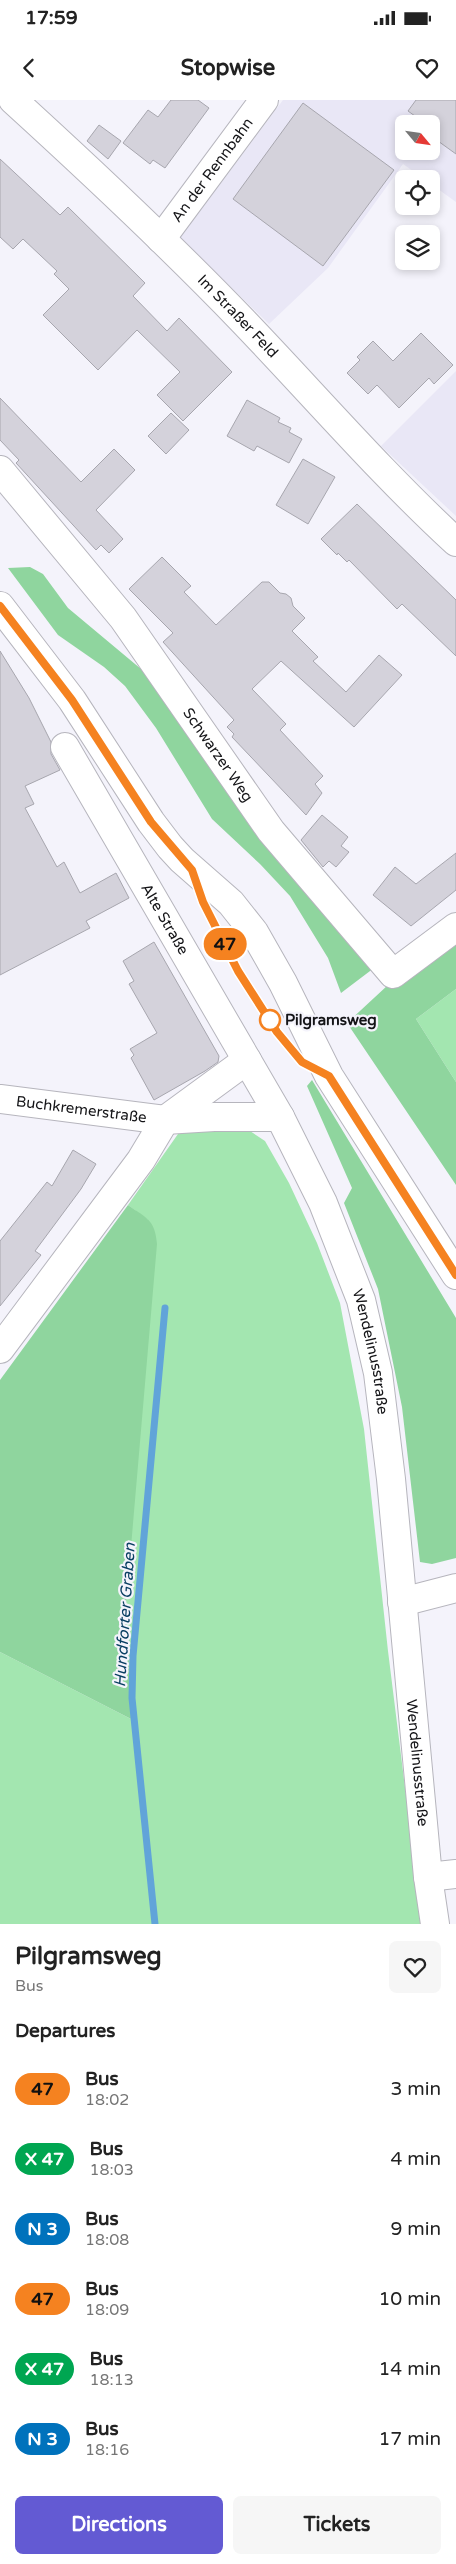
<!DOCTYPE html>
<html lang="en">
<head>
<meta charset="utf-8">
<style>
  :root { --surface:#fff; --page:#f6f6f6; --text:#222; --muted:#767676; --accent:#635ad3 }
  body { margin:0; font-family:"Varela Round",sans-serif; background:var(--page); color:var(--text); height:100vh; display:flex; flex-direction:column; font-size:19px; white-space:nowrap }
  * { box-sizing:border-box; margin:0 }
  p { font-size:16px; color:var(--muted) }
  .icon { flex:none; width:28px; height:28px; fill:none; stroke:currentColor; stroke-width:2; stroke-linecap:round; stroke-linejoin:round }
  .map { position:relative; height:1824px; overflow:hidden }
  .drawer { display:flex; flex-direction:column; background:var(--surface); flex:1 }
  .drawer>* { flex:none }
  .badge { padding:0 10px; border-radius:16px; font-size:18px; line-height:32px }
  .needle { width:32px; rotate:119deg }
  .buttons { position:absolute; left:395px; top:15px; display:grid; gap:10px }
  .buttons a { display:grid; place-items:center; width:45px; height:45px; border-radius:8px; background:var(--surface); box-shadow:0 2px 8px #0003; font-size:25px }
  .map>.badge { position:absolute; translate:-50% -50%; box-shadow:0 0 0 2px #fff }
  h2 { padding:0 15px; font-size:19px; line-height:45px }
  .round { display:grid; place-items:center; flex:none; width:52px; height:52px; border-radius:8px; background:var(--page) }
  .summary { display:flex; align-items:center; justify-content:space-between; height:85px; padding:0 15px }
  h1 { font-size:24px; font-weight:700; line-height:38px }
  .action { display:flex; gap:10px; margin-top:auto; padding:10px 15px }
  .action a { flex:1; height:58px; border-radius:8px; background:var(--accent); color:#fff; font-size:20px; font-weight:700; line-height:58px; text-align:center }
  .action a+a { background:var(--page); color:var(--text) }
  ul { padding:0; list-style:none }
  li { display:flex; align-items:center; gap:15px; height:70px; padding:0 15px }
  li div { flex:1 }
  li b { display:block; font-size:19px }
  li em { font-style:normal }
  li .badge { min-width:55px; font-weight:700; text-align:center }
  .status { display:flex; justify-content:space-between; align-items:center; height:35px; padding:0 25px; background:var(--surface); direction:ltr }
  .status svg { height:14px; fill:currentColor }
  header { display:flex; justify-content:space-between; align-items:center; height:65px; padding:0 15px; background:var(--surface); font-size:22px; font-weight:700 }
  .map>svg:first-child { display:block }
  .built { fill:#e9e7f6; fill-rule:evenodd }
  .green { fill:#a3e6b0 }
  .forest { fill:#8fd59e }
  .lines { fill:none; stroke-linecap:round; stroke-linejoin:round }
  .stream { stroke:#61a4d9; stroke-width:7 }
  .building { fill:#d4d2db; stroke:#a7a6ae }
  .minor-casing { stroke:#b6b5bd; stroke-width:30 }
  .major-casing { stroke:#b6b5bd; stroke-width:30 }
  .minor { stroke:#fff; stroke-width:28 }
  .major { stroke:#fff; stroke-width:28 }
  .line-casing { stroke:#fff; stroke-width:11 }
  .line { stroke:#f58220; stroke-width:8 }
  .stop-dot { fill:#fff; stroke:#f58220; stroke-width:2.5 }
  .labels { text-anchor:middle; stroke-width:4.5; stroke-linejoin:round; paint-order:stroke }
  .street-label { font-size:15px; fill:#141417; stroke:#f4f3fb }
  .stop-label { font-size:15px; font-weight:bold; fill:#141417; stroke:#f4f3fb; text-anchor:start }
  .water-label { font-size:16px; font-style:italic; fill:#093f62; stroke:#f4f3fb }
</style>
</head>
<body>
<div class="status"><b>17:59</b><svg viewBox="0 0 49 12"><path d="M0 12V9h3v3zM5 12V6h3v6zM10 12V3h3v9zM15 12V0h3v12zM26 1h20v11H26zM47 4h2v5h-2z"/></svg></div>
<header><svg class="icon" aria-label="back" viewBox="0 0 24 24"><path d="M15 5l-7 7 7 7"/></svg>Stopwise<svg class="icon" aria-label="heart" viewBox="0 0 24 24"><path d="M12 20l-8-8c-3-5 5-10 8-4 3-6 11-1 8 4z"/></svg></header>
<div class="map">
<svg width="456" height="1824" viewBox="0 0 456 1824">
  <rect width="100%" height="100%" fill="#f4f3fb"/>
  <path class="built" d="M283 0H456V102L431 84V79H424L403 64 328 168 269 224 180 138ZM404 24H431V51H404Z
    M456 271V416L381 346Z"/>
  <path class="green" d="M456 889V982L416 919Z
    M241 1025 265 1041 289 1083 317 1143 340 1203 364 1329 388 1551 422 1824H0V1552L133 1620 126 1505 148 1120 128 1105 178 1034 192 1027Z"/>
  <path class="forest" d="M30 467 43 474 68 508 147 574 374 868 341 893 328 858 290 796 260 764 212 719 156 628 125 586 104 567 58 535 8 468Z
    M456 841V889L416 919 456 982V1085L347 923 388 885Z
    M312 980 456 1218V1458L432 1464 420 1462 402 1307 378 1189 344 1103 352 1088 307 986Z
    M128 1105C146 1118 155 1119 157 1144L126 1505 133 1620 0 1552V1280Z"/>
  <g class="lines">
    <path class="stream" d="M155 1824 132 1598 133 1556 165 1208"/>
  </g>
  <path class="building" d="M171 0H198L209 8 165 68 153 60 150 64 123 43 148 10 158 17Z
    M416 0H456V54L431 36V24H426L408 11Z
    M303 3 394 70 323 166 233 99Z
    M99 25 121 41 108 59 87 41Z
    M0 59 60 115 68 107 145 183 133 196 167 231 179 218 232 272 183 321 157 295 180 272 137 230 98 270 43 215 69 189 54 174 57 171 23 139 13 149 0 137Z
    M421 233 453 265 434 284 429 278 399 308 377 285 368 294 347 273 360 260 357 257 373 241 393 261Z
    M0 298 81 382 114 349 135 370 96 410 123 439 109 453 101 445 96 450 16 363 19 360 0 340Z
    M247 300 280 318 278 322 291 328 289 332 302 339 289 363 257 346 254 351 227 336Z
    M171 313 189 330 166 354 148 336Z
    M303 359 335 377 308 424 276 405Z
    M357 404 456 500V556L402 504 397 509 349 460 347 462 338 453 337 455 321 439Z
    M162 457 191 486 184 492 216 525 262 482H269L280 493 286 494 291 498 293 506 305 518 292 531 318 557 313 561 346 592 379 555 402 575 354 627 281 561 252 589 286 624 280 630 323 676 315 684 322 693 306 715 232 637 234 634 227 627 234 620 163 542 173 533 129 489Z
    M0 551 29 598 51 642V654L60 670 25 686 34 704 25 708 57 767 64 762 80 793 116 773 129 798 86 821 90 828 0 875Z
    M322 715 348 737 341 746 349 752 336 767 329 761 323 767 301 740Z
    M456 753V790L411 826 373 795 395 767 416 784Z
    M154 842 219 956 218 962 205 971 154 1000 131 958 134 955 130 949 157 933 129 884 134 881 123 861Z
    M73 1050 96 1064 81 1089 35 1151 41 1155 0 1206V1141L47 1082 52 1086Z"/>
  <g class="lines">
    <defs>
      <g id="minor">
        <path id="s1" d="M13 0C92 72 169 144 243 221 314 295 381 373 456 442"/>
        <path id="s2" d="M161 139 264 0"/>
        <path id="s3" d="M0 370 123 518 271 731 393 874 456 827"/>
        <path id="s4" d="M65 647 280 1017 323 1103 361 1200 378 1273 391 1379 428 1777 435 1824"/>
        <path id="s5" d="M0 999 165 1020 214 1017H280"/>
        <path d="M0 1249 141 1060 165 1020 247 960"/>
        <path d="M402 1502 456 1488"/>
        <path d="M428 1777 456 1774"/>
      </g>
      <path id="major" d="M0 506 72 600 151 722 170 747 182 760 231 803 254 832 283 883 329 976 456 1175"/>
    </defs>
    <use href="#minor" class="minor-casing"/>
    <use href="#major" class="major-casing"/>
    <use href="#minor" class="minor"/>
    <use href="#major" class="major"/>
  </g>
  <g class="lines">
    <defs>
      <path id="line" d="M0 506 72 600 151 722 192 770 203 802 238 871 277 932 302 962 329 976 456 1175"/>
    </defs>
    <use href="#line" class="line-casing"/>
    <use href="#line" class="line"/>
  </g>
  <circle class="stop-dot" cx="270" cy="920" r="10"/>
  <g class="labels">
    <g class="street-label">
      <text dy="5" stroke="none"><textPath href="#s2" startOffset="86">An der Rennbahn</textPath></text>
      <text dy="5" stroke="none"><textPath href="#s1" startOffset="312">Im Straßer Feld</textPath></text>
      <text dy="5" stroke="none"><textPath href="#s3" startOffset="359">Schwarzer Weg</textPath></text>
      <text dy="5" stroke="none"><textPath href="#s4" startOffset="199">Alte Straße</textPath></text>
      <text dy="5" stroke="none"><textPath href="#s5" startOffset="82">Buchkremerstraße</textPath></text>
      <text dy="5" stroke="none"><textPath href="#s4" startOffset="681">Wendelinusstraße</textPath></text>
      <text dy="5" stroke="none"><textPath href="#s4" startOffset="1095">Wendelinusstraße</textPath></text>
    </g>
    <g class="stop-label">
      <text x="285" y="925">Pilgramsweg</text>
    </g>
    <g class="water-label">
      <text transform="translate(124 1515) rotate(-86)" y="6">Hundforter Graben</text>
    </g>
  </g>
</svg>
<div class="buttons">
<a><svg class="needle" viewBox="-14 -14 28 28"><path d="M0-13l5 13h-10z" fill="#e53935"/><path d="M0 13l5-13h-10z" fill="#767676"/></svg></a>
<a><svg class="icon" aria-label="locate" viewBox="0 0 24 24"><circle cx="12" cy="12" r="6"/><path d="M12 2v4M12 18v4M2 12h4M18 12h4"/></svg></a>
<a><svg class="icon" aria-label="layers" viewBox="0 0 24 24"><path d="M12 4l9 5-9 5-9-5zM3 14l9 5 9-5"/></svg></a>
</div>
<b class="badge" style="left:225px;top:844px;background:#f58220;color:#111">47</b>
</div>
<section class="drawer">
<div class="summary"><div><h1>Pilgramsweg</h1><p>Bus</p></div><a class="round"><svg class="icon" aria-label="heart" viewBox="0 0 24 24"><path d="M12 20l-8-8c-3-5 5-10 8-4 3-6 11-1 8 4z"/></svg></a></div>
<h2>Departures</h2>
<ul>
<li><span class="badge" style="background:#f58220;color:#111">47</span><div><b>Bus</b><p>18:02</p></div><em>3 min</em></li>
<li><span class="badge" style="background:#00a651;color:#fff">X 47</span><div><b>Bus</b><p>18:03</p></div><em>4 min</em></li>
<li><span class="badge" style="background:#0072bc;color:#fff">N 3</span><div><b>Bus</b><p>18:08</p></div><em>9 min</em></li>
<li><span class="badge" style="background:#f58220;color:#111">47</span><div><b>Bus</b><p>18:09</p></div><em>10 min</em></li>
<li><span class="badge" style="background:#00a651;color:#fff">X 47</span><div><b>Bus</b><p>18:13</p></div><em>14 min</em></li>
<li><span class="badge" style="background:#0072bc;color:#fff">N 3</span><div><b>Bus</b><p>18:16</p></div><em>17 min</em></li>
</ul>
<div class="action"><a>Directions</a><a>Tickets</a></div>
</section>
</body>
</html>
